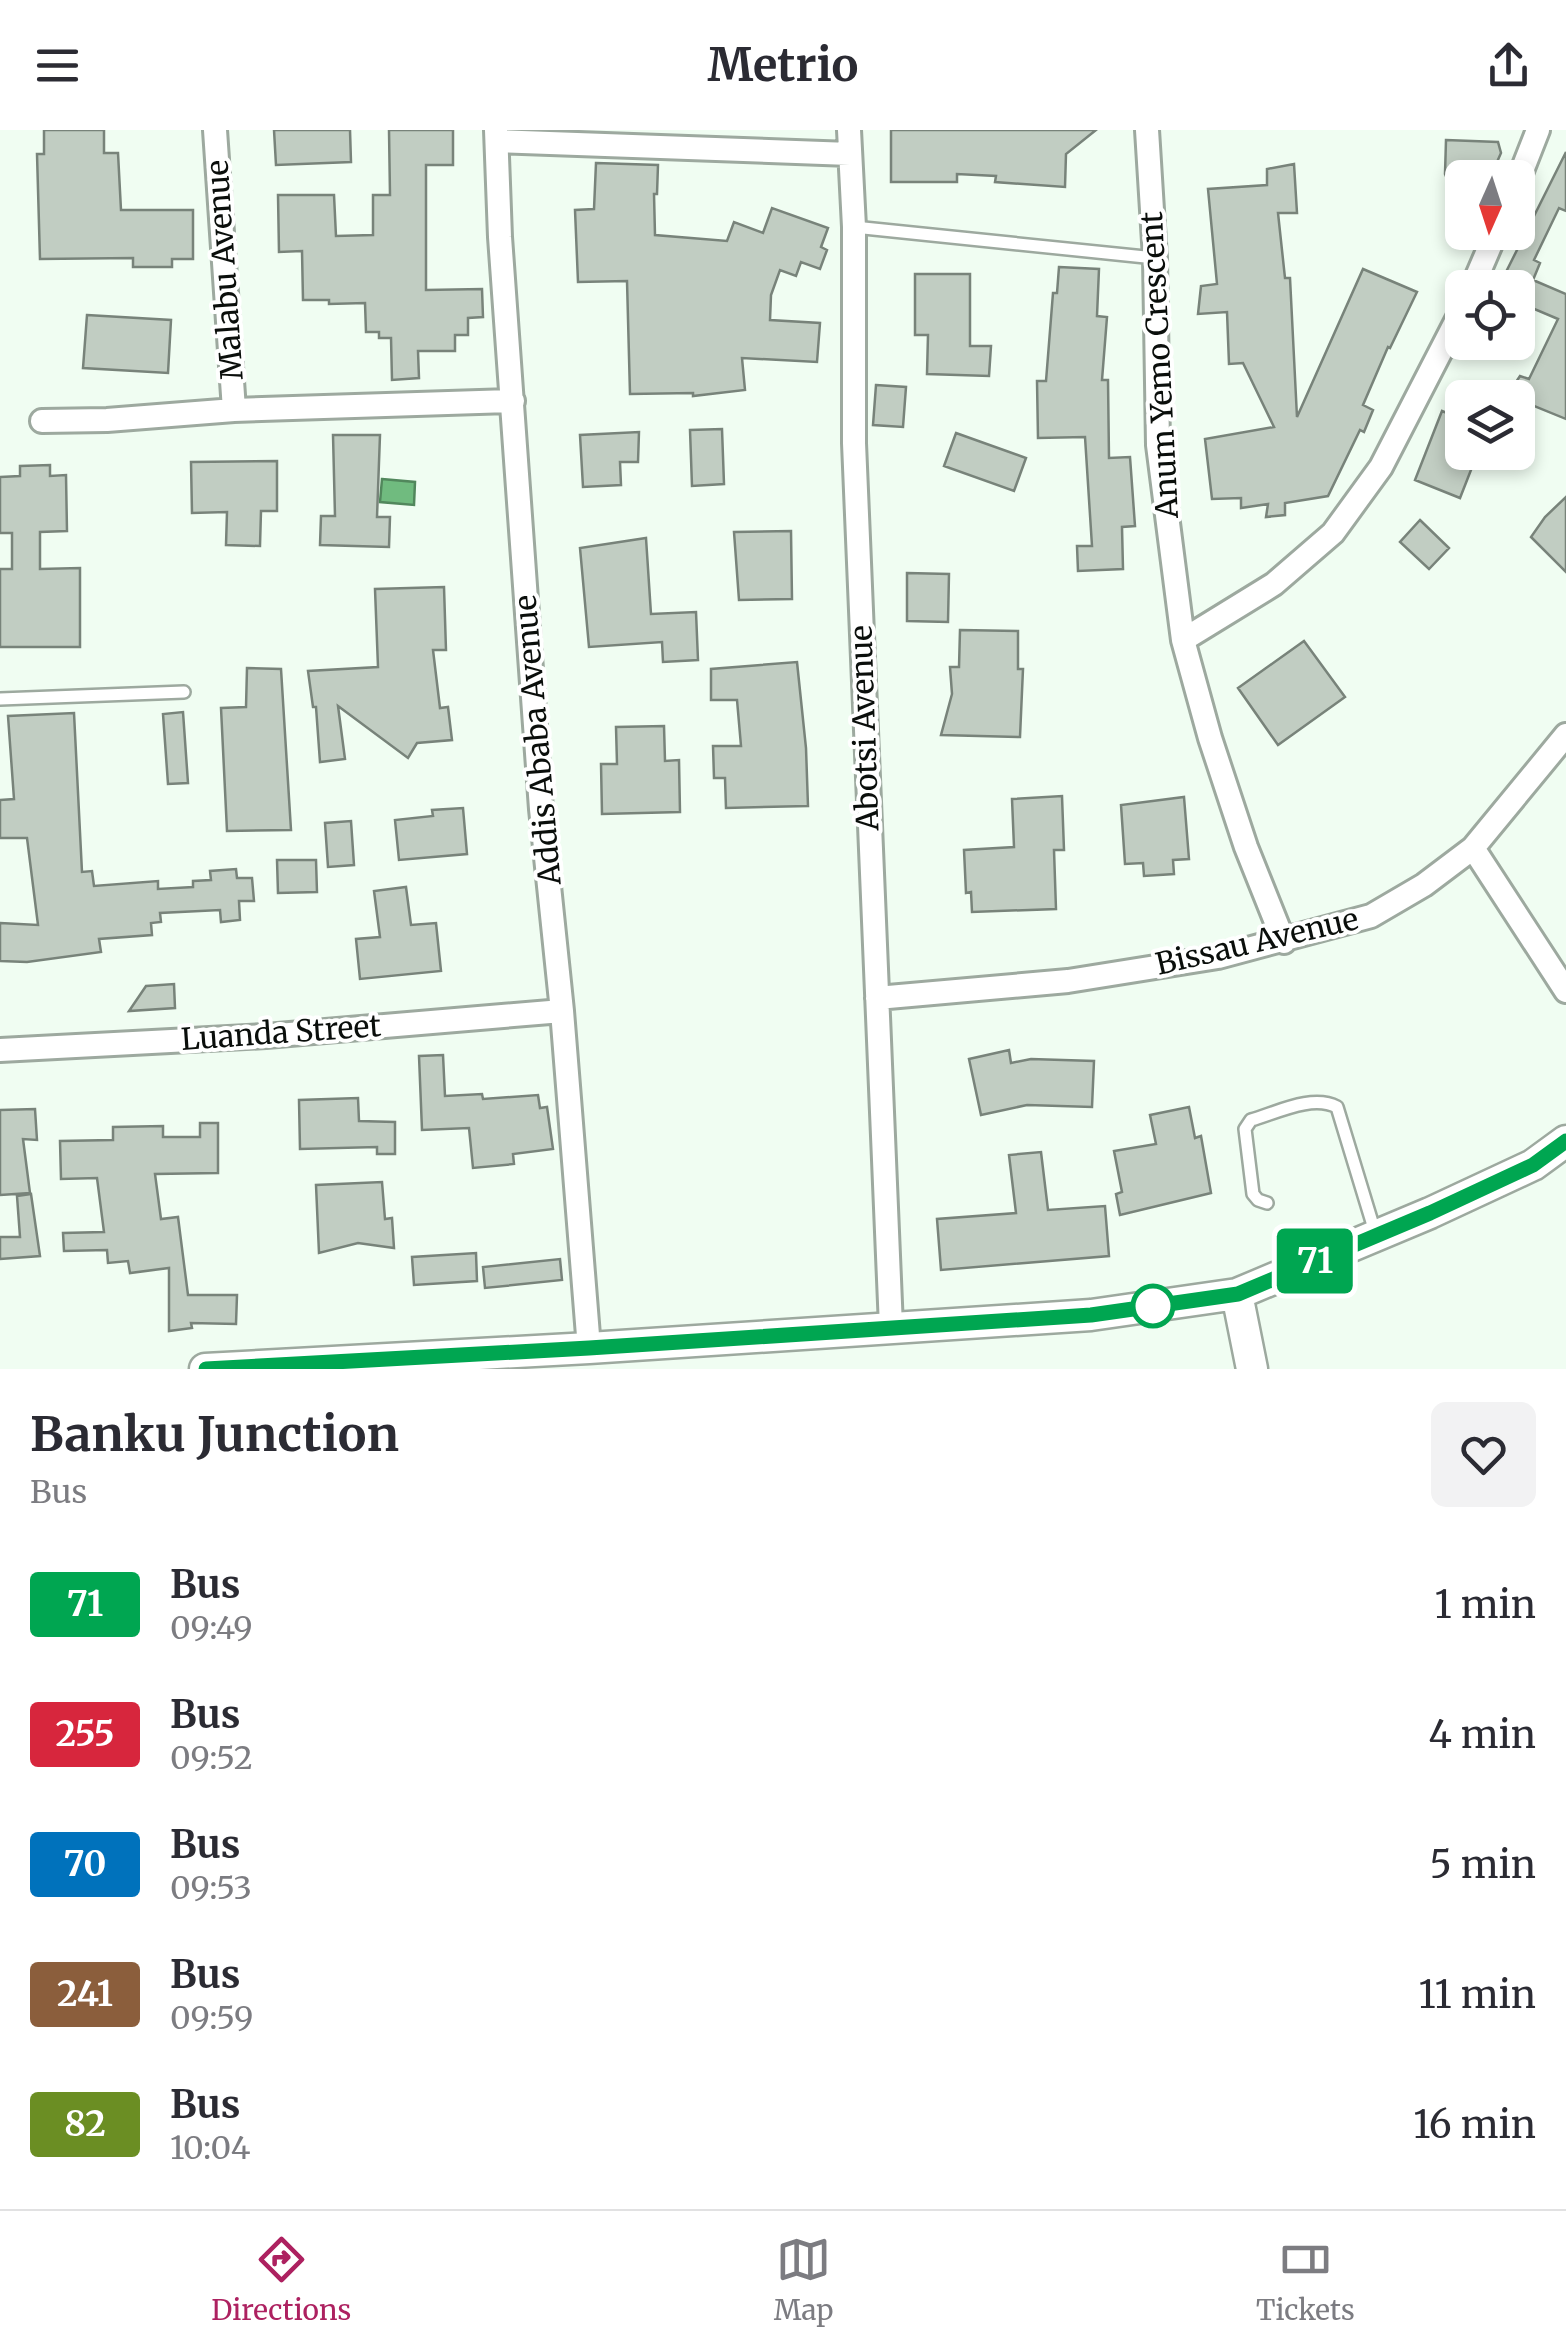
<!DOCTYPE html>
<html lang="en">
<head>
<meta charset="utf-8">
<style>
  :root { --surface:#fff; --page:#f2f2f3; --text:#2b2b33; --muted:#7c7c81; --line:#e1e1e2; --accent:#ad2160 }
  body { margin:0; font-family:Merriweather,serif; background:var(--page); color:var(--text); height:100vh; display:flex; flex-direction:column; font-size:38px; white-space:nowrap }
  * { box-sizing:border-box; margin:0 }
  p { font-size:32px; color:var(--muted) }
  .icon { flex:none; width:55px; height:55px; fill:none; stroke:currentColor; stroke-width:2; stroke-linecap:round; stroke-linejoin:round }
  .map { position:relative; height:1239px; overflow:hidden }
  .drawer { display:flex; flex-direction:column; background:var(--surface); flex:1 }
  .drawer>* { flex:none }
  .badge { padding:0 20px; border-radius:8px; font-size:35px; line-height:65px }
  .needle { width:65px; rotate:183deg }
  .controls { position:absolute; left:1445px; top:30px; display:grid; gap:20px }
  .controls a { display:grid; place-items:center; width:90px; height:90px; border-radius:15px; background:var(--surface); box-shadow:0 5px 15px #0003; font-size:50px }
  .map>.badge { position:absolute; translate:-50% -50%; box-shadow:0 0 0 5px #fff }
  .round { display:grid; place-items:center; flex:none; width:105px; height:105px; border-radius:15px; background:var(--page) }
  .headline { display:flex; align-items:center; justify-content:space-between; height:170px; padding:0 30px }
  h1 { font-size:48px; font-weight:700; line-height:75px }
  ul { padding:0; list-style:none }
  li { display:flex; align-items:center; gap:30px; height:130px; padding:0 30px }
  li div { flex:1 }
  li b { display:block; font-size:38px }
  li em { font-style:normal }
  li .badge { min-width:110px; font-weight:700; text-align:center }
  header { display:flex; justify-content:space-between; align-items:center; height:130px; padding:0 30px; background:var(--surface); font-size:45px; font-weight:700 }
  .tabs { display:flex; justify-content:space-around; align-items:center; height:140px; border-top:2px solid var(--line); background:var(--surface); font-size:28px; color:var(--muted) }
  .tabs a { display:grid; justify-items:center; gap:5px }
  .tabs .current { color:var(--accent) }
  .map>svg:first-child { display:block }
  .water { fill:#70bb7f; stroke:#51875c; stroke-width:2.5 }
  .building { fill:#c1cdc2; stroke:#78837a; stroke-width:2.5 }
  .lines { fill:none; stroke-linecap:round; stroke-linejoin:round }
  .service-casing { stroke:#9da99f; stroke-width:16 }
  .minor-casing { stroke:#9da99f; stroke-width:28 }
  .tertiary-casing { stroke:#9da99f; stroke-width:35 }
  .service { stroke:#fff; stroke-width:11 }
  .minor { stroke:#fff; stroke-width:22 }
  .tertiary { stroke:#fff; stroke-width:30 }
  .line-casing { stroke:#fff; stroke-width:22 }
  .line { stroke:#00a651; stroke-width:15 }
  .stop-dot { fill:#fff; stroke:#00a651; stroke-width:5 }
  .labels { text-anchor:middle; stroke-width:8; stroke-linejoin:round; paint-order:stroke }
  .street-label { font-size:30px; fill:#0a0e0b; stroke:#fff }
</style>
</head>
<body>
<header><svg class="icon" aria-label="menu" viewBox="0 0 24 24"><path d="M4 6h16M4 12h16M4 18h16"/></svg>Metrio<svg class="icon" aria-label="share" viewBox="0 0 24 24"><path d="M12 15V3M7 8l5-5 5 5M5 13v7h14v-7"/></svg></header>
<div class="map">
<svg width="1566" height="1239" viewBox="0 0 1566 1239">
  <rect width="100%" height="100%" fill="#f0fdf2"/>
  <path class="water" d="M382 349 415 352 414 375 380 372Z"/>
  <path class="building" d="M44 0H104V23H118L121 80H193V129H172V137H133V128L40 129 37 24H44Z
    M274 0H350L351 32 276 35Z
    M389 0H453V35H426V160L482 159 483 187 468 188V205H455V221H418L419 248 392 250 391 208H379V202H366L365 173 329 174V170H303L302 121 279 122 278 65H334L336 106 373 105V65H390Z
    M891 0H1096L1066 24 1065 57 995 52 996 46 957 44V52H891Z
    M1446 10 1498 12 1501 23 1490 48H1462V83L1445 44Z
    M1566 22V81L1559 78 1534 130 1540 133 1533 150 1566 164V289L1529 274 1510 261 1520 246 1529 249 1558 189 1518 172V158H1498Z
    M596 33 658 35 657 64H654L655 105 727 111 734 92 763 103 772 78 828 98 821 117 827 120 820 139 801 132 796 146 780 140 771 165 770 190 820 193 817 232 742 228 745 260 693 266V263L630 264 627 151 578 152 575 80 594 79Z
    M1294 34 1297 83H1278L1285 148H1290L1297 287 1363 139 1417 162 1390 218 1388 217 1363 275 1373 280 1364 302 1360 300 1328 366 1285 373V385L1266 387 1268 374 1241 378V368L1212 369 1205 309 1274 297 1243 233 1229 234 1227 182 1198 184 1201 156 1217 154 1208 59 1267 55V39Z
    M1059 137 1099 139 1097 186 1107 187 1102 250H1108L1109 328 1130 327 1135 396 1122 397 1123 439 1078 441 1077 416H1092L1085 307 1038 308 1037 251H1046L1053 163H1057Z
    M915 144H970V216H991L989 246 927 244 928 205H915Z
    M87 185 171 190 168 243 83 238Z
    M876 255 906 257 903 297 873 295Z
    M1442 281 1462 289V322H1478L1460 368 1415 350Z
    M722 299 724 354 692 356 690 300Z
    M639 302 638 332H620L621 355 583 357 580 305Z
    M956 303 1026 328 1014 361 944 336Z
    M333 305H380L377 387H390L389 417 320 415 321 386H335Z
    M277 331V381H261L260 416 226 415 227 382 192 383 191 332Z
    M50 335V346L66 345 67 401 40 402V439L80 438V517H0V439H12V403H0V347L20 346V336Z
    M1566 367V442L1531 407 1545 387Z
    M1420 390 1449 418 1429 439 1400 412Z
    M791 401 792 469 739 470 734 402Z
    M646 408 651 484 696 482 698 530 663 532 662 512 589 517 580 418Z
    M907 443 949 444 948 492 907 491Z
    M444 457 446 520H433L440 578 448 577 452 610 417 613 408 628 338 576 345 629 320 632 316 577H313L308 541 378 537 375 459Z
    M960 500 1018 501V539H1023L1020 607 941 605 952 564 950 537H959Z
    M1304 511 1345 567 1278 615 1238 558Z
    M797 532 806 618 808 676 726 678 725 648H714L713 616H741L737 570H711V539Z
    M247 538 281 539 291 700 227 701 221 578 246 577Z
    M183 582 188 653 168 654 163 584Z
    M74 583 82 742 92 741 94 756 158 751V759L193 757V751L211 750 210 741 236 739 237 748H252L254 771H239L240 790 221 792 220 780 160 783 161 792 151 793 152 805 99 809 101 822 27 832 0 831V793L38 795 27 708H0V670L14 669 8 586Z
    M664 596 665 631 679 630 680 682 602 684 601 634H617L616 597Z
    M1062 666 1064 720H1054L1056 779 972 782 971 762 966 763 964 720 1014 717 1012 669Z
    M1184 667 1189 729 1173 730 1174 744 1144 746 1143 733 1125 734 1121 675Z
    M463 678 467 724 399 730 395 690 433 686 432 680Z
    M351 691 354 735 328 737 325 693Z
    M277 730H316L317 762 278 763Z
    M406 757 411 795 436 793 441 841 360 849 356 809 380 807 374 761Z
    M174 854 175 878 129 881 146 856Z
    M1009 920 1011 933 1031 929 1094 931 1092 977 1027 975 981 985 969 929Z
    M443 925 445 966 482 964 483 969 538 965 540 978 547 977 553 1019 513 1024 514 1034 473 1038 469 998 422 1000 419 926Z
    M358 968 359 991 395 992V1024H377V1017L300 1019 299 970Z
    M1189 977 1195 1008 1201 1006 1211 1063 1120 1085 1116 1064 1122 1062 1114 1021 1156 1014 1150 985Z
    M35 979 37 1010 23 1009 30 1063 0 1065V980Z
    M200 993H218V1043L155 1044 161 1089 178 1087 188 1165H237L236 1194 191 1193 192 1198 169 1201V1138L130 1143 128 1131 108 1133 107 1120 64 1121 63 1103 104 1102 97 1048 61 1049 60 1011 113 1010V997L163 996V1007H200Z
    M1041 1022 1048 1080 1105 1076 1109 1126 941 1140 937 1089 1016 1083 1009 1025Z
    M382 1052 385 1089 392 1088 394 1118 358 1113 319 1123 316 1055Z
    M31 1064 40 1126 0 1129V1107H20L17 1066Z
    M476 1123 477 1151 414 1155 412 1127Z
    M560 1129 562 1150 485 1158 483 1137Z"/>
  <g class="lines">
    <defs>
      <path id="service" d="M854 97 1155 128
        M0 569 184 562
        M1267 1073 1258 1070 1253 1064 1245 999 1251 990C1276 983 1312 964 1337 977L1375 1102"/>
      <path id="minor" d="M215 0 234 280
        M496 0 500 107 541 679 562 881 589 1218
        M849 0 854 97V313L891 1197
        M1147 0 1155 128 1158 315 1183 510 1210 608 1246 717 1284 812
        M497 11 850 24
        M1518 51 1538 0
        M1472 158 1496 102
        M42 291 107 290 234 280 513 271
        M1183 510 1274 454 1333 403 1381 337 1462 180
        M1473 718 1566 861
        M877 868 1068 851 1218 827 1371 786 1424 755 1473 718 1566 605
        M0 920 266 906 562 881"/>
      <path id="tertiary" d="M1237 1164 1252 1239
        M205 1239 589 1218 1091 1185 1237 1164 1430 1083 1533 1035 1566 1011"/>
    </defs>
    <use href="#service" class="service-casing"/>
    <use href="#minor" class="minor-casing"/>
    <use href="#tertiary" class="tertiary-casing"/>
    <use href="#service" class="service"/>
    <use href="#minor" class="minor"/>
    <use href="#tertiary" class="tertiary"/>
  </g>
  <g class="lines">
    <defs>
      <path id="line" d="M206 1239 589 1218 1091 1185 1238 1164 1430 1083 1533 1035 1566 1011"/>
    </defs>
    <use href="#line" class="line-casing"/>
    <use href="#line" class="line"/>
  </g>
  <circle class="stop-dot" cx="1153" cy="1176" r="20"/>
  <g class="labels">
    <g class="street-label">
      <text transform="translate(225 140) rotate(-94)" y="10">Malabu Avenue</text>
      <text transform="translate(1160 235) rotate(-93)" y="10">Anum Yemo Crescent</text>
      <text transform="translate(865 598) rotate(-92)" y="10">Abotsi Avenue</text>
      <text transform="translate(538 610) rotate(-95)" y="10">Addis Ababa Avenue</text>
      <text transform="translate(1257 812) rotate(-13)" y="10">Bissau Avenue</text>
      <text transform="translate(281 903) rotate(-4)" y="10">Luanda Street</text>
    </g>
  </g>
</svg>
<div class="controls">
<a><svg class="needle" viewBox="-14 -14 28 28"><path d="M0-13l5 13h-10z" fill="#e53935"/><path d="M0 13l5-13h-10z" fill="#7c7c81"/></svg></a>
<a><svg class="icon" aria-label="locate" viewBox="0 0 24 24"><circle cx="12" cy="12" r="6"/><path d="M12 2v4M12 18v4M2 12h4M18 12h4"/></svg></a>
<a><svg class="icon" aria-label="layers" viewBox="0 0 24 24"><path d="M12 4l9 5-9 5-9-5zM3 14l9 5 9-5"/></svg></a>
</div>
<b class="badge" style="left:1315px;top:1131px;background:#00a651;color:#fff">71</b>
</div>
<section class="drawer">
<div class="headline"><div><h1>Banku Junction</h1><p>Bus</p></div><a class="round"><svg class="icon" aria-label="heart" viewBox="0 0 24 24"><path d="M12 20l-8-8c-3-5 5-10 8-4 3-6 11-1 8 4z"/></svg></a></div>
<ul>
<li><span class="badge" style="background:#00a651;color:#fff">71</span><div><b>Bus</b><p>09:49</p></div><em>1 min</em></li>
<li><span class="badge" style="background:#d7263d;color:#fff">255</span><div><b>Bus</b><p>09:52</p></div><em>4 min</em></li>
<li><span class="badge" style="background:#0072bc;color:#fff">70</span><div><b>Bus</b><p>09:53</p></div><em>5 min</em></li>
<li><span class="badge" style="background:#8b5e3c;color:#fff">241</span><div><b>Bus</b><p>09:59</p></div><em>11 min</em></li>
<li><span class="badge" style="background:#6b8e23;color:#fff">82</span><div><b>Bus</b><p>10:04</p></div><em>16 min</em></li>
</ul>
</section>
<nav class="tabs">
<a class="current"><svg class="icon" aria-label="directions" viewBox="0 0 24 24"><path d="M12 3l9 9-9 9-9-9zM9 14v-3h6M13 9l2 2-2 2"/></svg>Directions</a>
<a><svg class="icon" aria-label="map" viewBox="0 0 24 24"><path d="M3 6l6-2 6 2 6-2v14l-6 2-6-2-6 2zM9 4v14M15 6v14"/></svg>Map</a>
<a><svg class="icon" aria-label="tickets" viewBox="0 0 24 24"><path d="M3 7h18v10H3zM15 7v10"/></svg>Tickets</a>
</nav>
</body>
</html>
